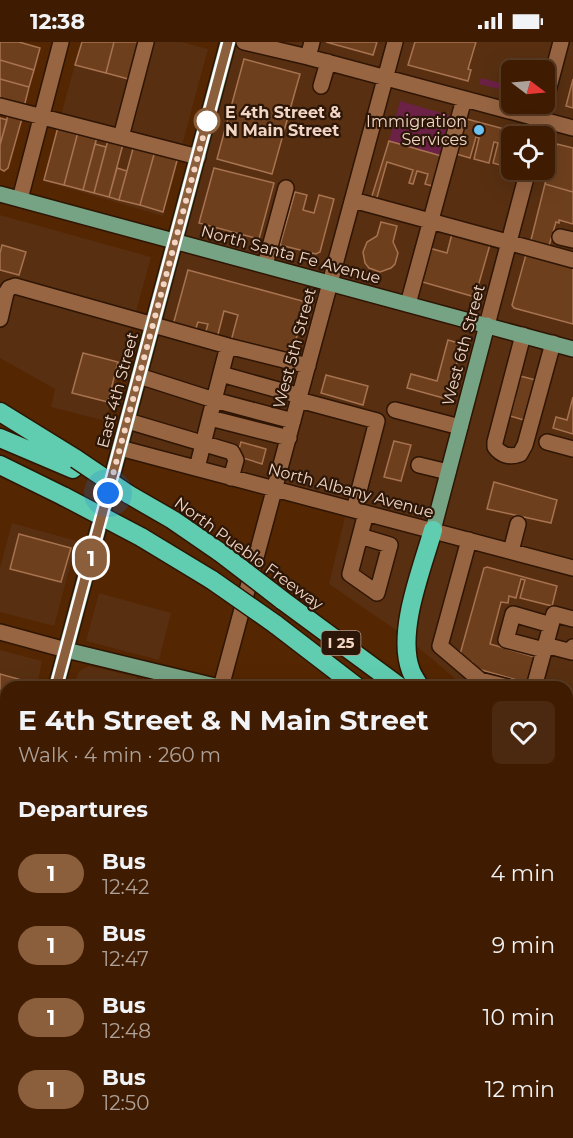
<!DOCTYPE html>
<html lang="en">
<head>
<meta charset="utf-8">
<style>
  :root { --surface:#3f1c01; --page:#4a2910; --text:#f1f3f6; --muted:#ada199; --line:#583a23 }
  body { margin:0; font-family:Montserrat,sans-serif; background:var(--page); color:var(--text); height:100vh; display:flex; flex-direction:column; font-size:22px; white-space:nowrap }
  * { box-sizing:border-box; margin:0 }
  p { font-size:20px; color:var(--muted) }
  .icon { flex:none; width:33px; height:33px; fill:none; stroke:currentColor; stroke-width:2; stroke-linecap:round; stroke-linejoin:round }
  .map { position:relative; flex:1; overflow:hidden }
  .side { position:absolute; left:0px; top:639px; width:573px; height:458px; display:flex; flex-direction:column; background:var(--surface); border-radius:18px 18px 0 0; box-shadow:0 6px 24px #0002,0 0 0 2px var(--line) }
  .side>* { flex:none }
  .badge { padding:0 12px; border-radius:20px; font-size:21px; line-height:39px }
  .needle { width:39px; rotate:106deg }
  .tools { position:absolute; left:501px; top:18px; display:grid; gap:12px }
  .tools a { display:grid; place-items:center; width:54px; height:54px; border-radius:9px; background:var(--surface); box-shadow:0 6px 24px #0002,0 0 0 2px var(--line); font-size:30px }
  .you { position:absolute; width:30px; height:30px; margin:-15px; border:4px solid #fff; border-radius:50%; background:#1a73e8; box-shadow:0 0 0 9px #1a73e833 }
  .map>.badge { position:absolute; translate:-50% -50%; box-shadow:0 0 0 3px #fff }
  h2 { padding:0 18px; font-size:22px; line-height:54px }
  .round { display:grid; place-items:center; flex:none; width:63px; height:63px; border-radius:9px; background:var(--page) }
  .headline { display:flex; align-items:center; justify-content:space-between; height:102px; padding:0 18px }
  h1 { font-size:28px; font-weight:700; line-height:45px }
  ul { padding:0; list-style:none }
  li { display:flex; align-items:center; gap:18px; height:72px; padding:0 18px }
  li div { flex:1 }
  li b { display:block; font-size:22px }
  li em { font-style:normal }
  li .badge { min-width:66px; font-weight:700; text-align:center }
  .status { display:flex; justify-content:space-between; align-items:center; height:42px; padding:0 30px; background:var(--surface); direction:ltr }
  .status svg { height:16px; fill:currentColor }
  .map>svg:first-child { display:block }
  .built { fill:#582f11; fill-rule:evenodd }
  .green { fill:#6c2146 }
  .water { fill:#002334 }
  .building { fill:#6e3f1d; stroke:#a77351; stroke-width:1.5 }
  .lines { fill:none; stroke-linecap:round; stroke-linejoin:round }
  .minor-casing { stroke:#2e1504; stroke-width:18 }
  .major-casing { stroke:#2e1504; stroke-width:18 }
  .highway-casing { stroke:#2e1504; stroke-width:21 }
  .minor { stroke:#986543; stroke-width:15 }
  .major { stroke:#76a384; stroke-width:15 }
  .highway { stroke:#60cdb0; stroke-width:18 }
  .rail-casing { stroke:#ab876c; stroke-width:5 }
  .rail { stroke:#2b1608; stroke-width:3; stroke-dasharray:9; stroke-linecap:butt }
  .highway-bridge-casing { stroke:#2e1504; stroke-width:21; stroke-linecap:butt }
  .highway-bridge { stroke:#60cdb0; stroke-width:18 }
  .line-casing { stroke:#fff; stroke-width:14 }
  .line { stroke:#8b5e3c; stroke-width:9 }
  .walk { stroke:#f2d5c3; stroke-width:6; stroke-dasharray:0 10.8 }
  .stop-dot { fill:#fff; stroke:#8b5e3c; stroke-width:3 }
  .poi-dot { fill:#6bc3f2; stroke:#2b1608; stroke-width:2 }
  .labels { text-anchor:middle; stroke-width:4.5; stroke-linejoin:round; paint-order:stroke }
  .shield { fill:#2b1608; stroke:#b69c8b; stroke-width:1.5 }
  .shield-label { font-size:15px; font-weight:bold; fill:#f2d5c3 }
  .stop-label { font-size:16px; font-weight:bold; fill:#f2d5c3; stroke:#2b1608; text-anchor:start }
  .poi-label { font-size:16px; fill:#f2d5c3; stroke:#2b1608; text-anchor:end }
  .street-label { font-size:16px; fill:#f2d5c3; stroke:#2b1608 }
</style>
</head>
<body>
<div class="status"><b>12:38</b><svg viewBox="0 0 49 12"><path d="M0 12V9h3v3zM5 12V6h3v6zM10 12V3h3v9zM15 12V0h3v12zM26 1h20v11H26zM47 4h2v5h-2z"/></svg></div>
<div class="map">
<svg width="573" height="1096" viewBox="0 0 573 1096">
  <rect width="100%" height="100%" fill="#542601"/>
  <path class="built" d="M81 0H182L208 7 163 174 43 139Z
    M228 0H573V693L567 692V645H465L406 595 329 542 347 466 120 406ZM512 28H544V62H512ZM512 94H544V128H512Z
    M0 173 151 215 106 379 51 365 55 347 0 316Z
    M12 481 77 499 54 584 0 570V526Z
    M99 551 171 571 159 618 86 599Z
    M0 608 42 619 37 645H6V759L0 762Z
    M89 624 137 635 134 645H73L79 629Z"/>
  <path class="green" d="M481 36 511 44V50L479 42Z
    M400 59 455 75 444 115 389 99Z
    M567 853 573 855V1096H146L132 1091 567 1090Z
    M6 898V1038L0 1036V922Z"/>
  <path class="water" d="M0 1036 6 1038V1086L0 1085Z
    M40 1091H132L146 1096H57Z"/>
  <path class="building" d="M0 0H19L40 6 34 28 0 18Z
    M82 0H114L106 31 75 23Z
    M114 0H141L132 38 106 31Z
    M326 0H377L373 13Z
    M415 0H476L468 27 471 28 468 39 408 23Z
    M244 17 300 32 272 132 217 117Z
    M0 18 34 28 29 45 0 37Z
    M0 37 29 45 24 65 0 59Z
    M573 37V66L566 64Z
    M9 69 23 73 8 126 4 129 0 127V103Z
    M0 76 7 78 0 103Z
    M463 76 519 91 518 94H512L510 126 493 121 498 101 494 100 489 121 474 117 479 96 476 95 470 116 453 111Z
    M58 85 78 90 64 143 44 138Z
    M78 90 97 95 83 148 64 143Z
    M108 98 123 102 109 155 94 151Z
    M389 99 445 115 436 145 425 142 428 132 417 129 413 142 409 141 413 128 387 120 376 159 371 157Z
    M95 102 106 105 94 151 83 148Z
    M557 102 573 106V150L545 142Z
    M134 103 155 109 140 163 119 158Z
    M155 109 178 115 163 170 140 163Z
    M117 126 127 129 119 158 109 155Z
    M214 126 274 141 259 197 199 181Z
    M545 142 573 150V182L559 178V181L556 180 548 207 530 202Z
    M295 150 307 153 303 168 314 171 319 153 334 157 320 210 316 212 280 203Z
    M381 180 397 184 393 200 398 211 395 222 391 226 380 230 369 226 365 221 363 210 367 200 377 194Z
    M453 188 491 199 475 255 419 239 429 206 447 211Z
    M2 203 26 210 19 233 0 228V211Z
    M527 209 573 225V282L514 266 512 263Z
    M188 228 306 260 291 316 231 299 238 273 224 269 217 296 205 292 208 282 198 280 195 289 173 283Z
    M448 298 462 302 447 357 407 346 411 332 437 339Z
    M83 311 118 320 108 360 72 351Z
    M326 333 368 344 363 363 321 351Z
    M520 334 536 338 524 378 510 374 515 356 512 355Z
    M573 355V392L553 386 556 375 567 378Z
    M394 399 411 403 401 439 384 435Z
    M241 400 266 407 262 422 237 414Z
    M494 440 557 458 551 481 487 467Z
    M19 492 71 506 61 540 10 527Z
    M487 525 557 544 552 564 520 556 525 538 521 537 516 556 509 554 508 561 501 560 490 602 538 616 531 642 471 625 472 620 459 616 484 526Z
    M0 632 36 642 35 645H6V750L4 759 0 758Z"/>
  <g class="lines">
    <defs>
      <path id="minor" d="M244 0 308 15 573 86
        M308 15 312 0
        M321 44 328 20
        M0 64 198 115
        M536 94 561 0
        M121 95 146 0
        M20 157 61 0
        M353 158 573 218
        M560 195 573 198
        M265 223 286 146
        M408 262 464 57
        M0 277 6 251 9 246 15 244 228 304
        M487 283 528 128
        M523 293 495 400V405C501 413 510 416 520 412L525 403 553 301
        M221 332 300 354
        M139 334 214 358 197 426
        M299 358 377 379 354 468
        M395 368 460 385
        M210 376 289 396
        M128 379 232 410 236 418 231 436
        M293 379 214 358 228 304 308 324
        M547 400 573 407
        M120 406 573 526
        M419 423 448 430
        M360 494 390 503 377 551 350 532 366 471
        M469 498 440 604 480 638 508 645
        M511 509 518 482
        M0 590 66 608
        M545 603 572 610 573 605
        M544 608 506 598 513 572 551 583 554 572 573 577
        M221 645 395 0
        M534 645 551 583
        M0 780 6 782"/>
      <path id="major" d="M0 152 573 307
        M433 488 487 283
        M66 608 219 645
        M56 645 228 0
        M0 867 6 843"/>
      <path id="highway" d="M0 370 76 417
        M0 396 73 427
        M0 423 65 455
        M128 452 173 478 221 511
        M141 495 212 538
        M282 558 400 645
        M275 582 357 645
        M420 645C417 640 413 634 411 629 396 590 422 527 433 488
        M567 745 573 747
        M567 772 573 774"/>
    </defs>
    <use href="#minor" class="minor-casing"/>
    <use href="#major" class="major-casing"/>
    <use href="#highway" class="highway-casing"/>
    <use href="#minor" class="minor"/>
    <use href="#major" class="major"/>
    <use href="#highway" class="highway"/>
    <defs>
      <path id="rail" d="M0 877 6 878
        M567 905 573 906"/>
    </defs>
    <use href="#rail" class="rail-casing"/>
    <use href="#rail" class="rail"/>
    <defs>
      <path id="highway-bridge" d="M76 417 128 452
        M65 455 141 495
        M221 511 282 558
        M212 538 275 582"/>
    </defs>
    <use href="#highway-bridge" class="highway-bridge-casing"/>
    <use href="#highway-bridge" class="highway-bridge"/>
  </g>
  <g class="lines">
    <defs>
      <path id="line" d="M56 645 228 0"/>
    </defs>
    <use href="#line" class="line-casing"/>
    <use href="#line" class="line"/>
    <path class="walk" d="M108 451 210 69 207 79"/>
  </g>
  <circle class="stop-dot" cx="207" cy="79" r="12"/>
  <circle class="poi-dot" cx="479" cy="88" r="6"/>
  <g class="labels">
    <rect class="shield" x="321.5" y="589" width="39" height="24" rx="4.5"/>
    <g class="shield-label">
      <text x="341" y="606">I 25</text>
    </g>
    <g class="stop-label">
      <text x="225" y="76">E 4th Street &amp;<tspan x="225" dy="18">N Main Street</tspan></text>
    </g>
    <g class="poi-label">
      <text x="467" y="85">Immigration<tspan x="467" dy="18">Services</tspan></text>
    </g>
    <g class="street-label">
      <text transform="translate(291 212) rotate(15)" y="6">North Santa Fe Avenue</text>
      <text transform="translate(463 303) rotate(-75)" y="6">West 6th Street</text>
      <text transform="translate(294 306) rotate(-75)" y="6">West 5th Street</text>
      <text transform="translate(117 348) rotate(-75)" y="6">East 4th Street</text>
      <text transform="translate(351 448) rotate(15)" y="6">North Albany Avenue</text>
      <text transform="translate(249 511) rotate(36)" y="6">North Pueblo Freeway</text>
    </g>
  </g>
</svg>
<div class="tools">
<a><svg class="needle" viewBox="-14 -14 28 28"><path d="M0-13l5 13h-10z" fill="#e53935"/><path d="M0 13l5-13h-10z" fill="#ada199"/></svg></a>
<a><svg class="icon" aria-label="locate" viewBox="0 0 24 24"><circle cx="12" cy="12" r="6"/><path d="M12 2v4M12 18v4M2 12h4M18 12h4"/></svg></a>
</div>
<div class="you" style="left:108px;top:451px"></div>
<b class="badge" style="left:91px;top:516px;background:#8b5e3c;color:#fff">1</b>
<section class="side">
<div class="headline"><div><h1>E 4th Street &amp; N Main Street</h1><p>Walk · 4 min · 260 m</p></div><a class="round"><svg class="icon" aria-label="heart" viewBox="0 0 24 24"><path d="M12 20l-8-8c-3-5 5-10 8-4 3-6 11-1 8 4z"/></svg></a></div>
<h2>Departures</h2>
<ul>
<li><span class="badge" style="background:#8b5e3c;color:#fff">1</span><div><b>Bus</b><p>12:42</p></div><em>4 min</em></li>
<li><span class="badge" style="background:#8b5e3c;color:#fff">1</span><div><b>Bus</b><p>12:47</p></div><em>9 min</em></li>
<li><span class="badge" style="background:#8b5e3c;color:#fff">1</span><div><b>Bus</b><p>12:48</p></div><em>10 min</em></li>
<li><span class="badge" style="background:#8b5e3c;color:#fff">1</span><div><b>Bus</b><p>12:50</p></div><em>12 min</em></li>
</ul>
</section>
</div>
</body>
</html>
